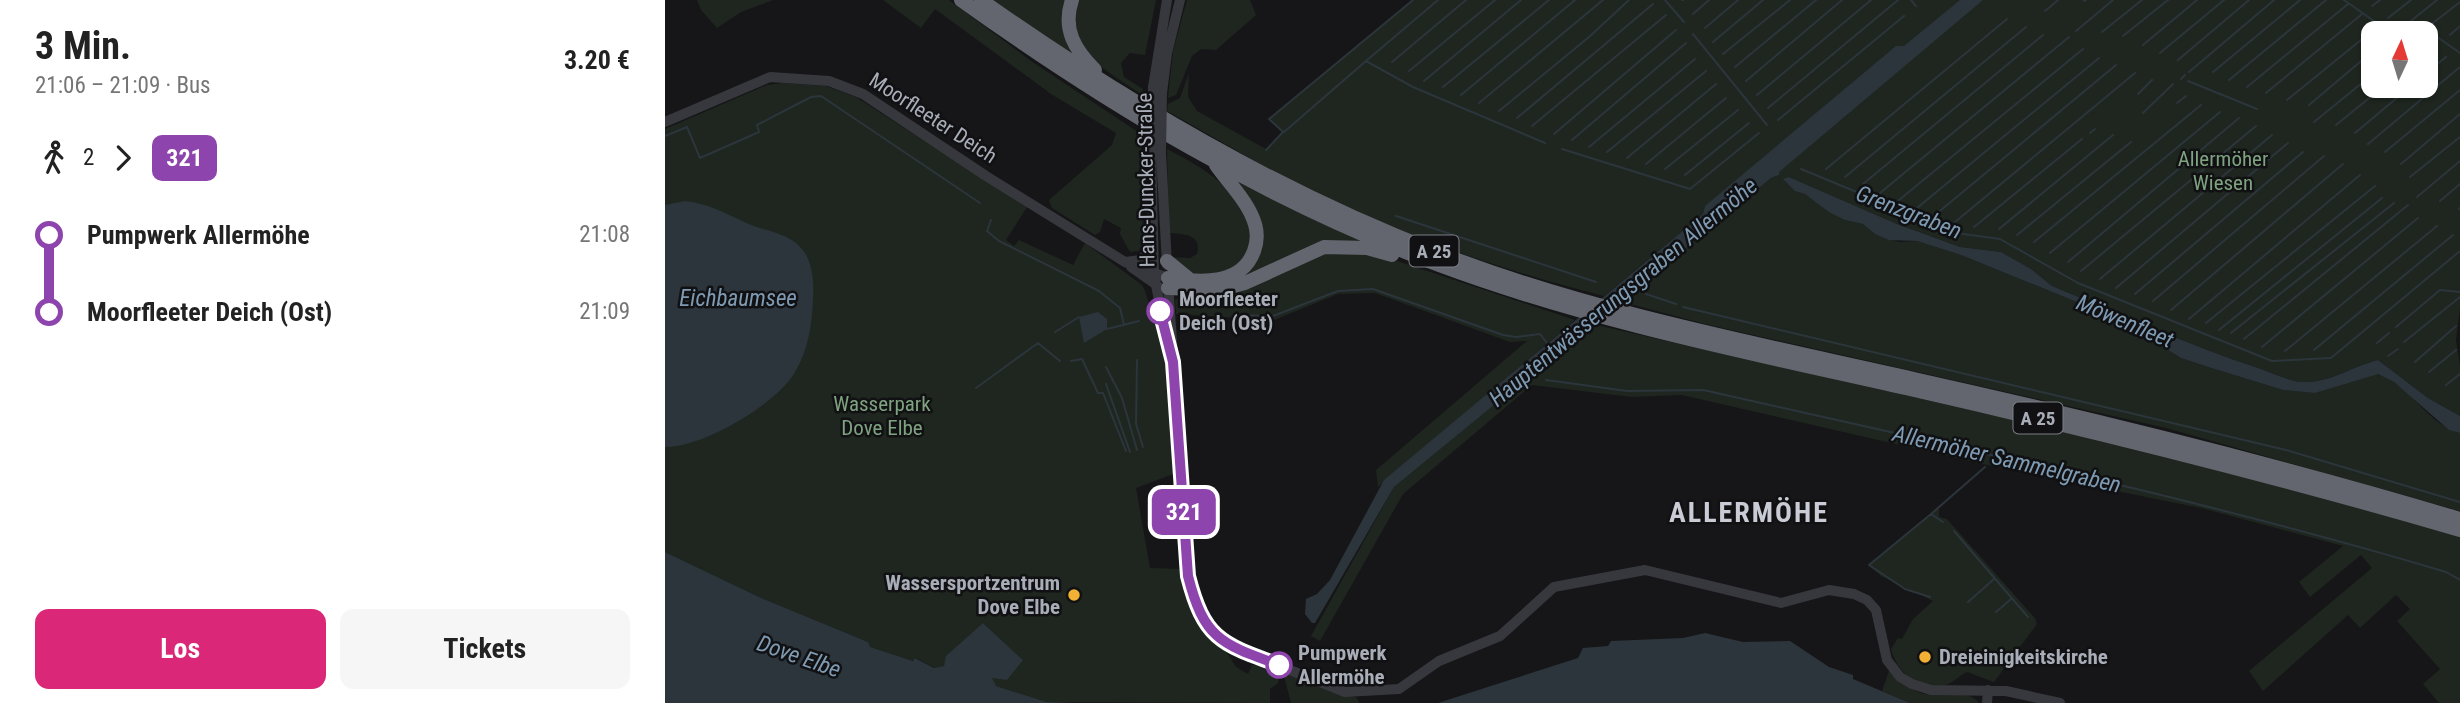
<!DOCTYPE html>
<html lang="de">
<head>
<meta charset="utf-8">
<style>
  :root { --surface:#fff; --page:#f6f6f6; --text:#222; --muted:#767676; --accent:#db2777 }
  body { margin:0; font-family:"Roboto Condensed",sans-serif; background:var(--page); color:var(--text); height:100vh; display:flex; flex-direction:column; font-size:26px; white-space:nowrap }
  * { box-sizing:border-box; margin:0 }
  p { font-size:23px; color:var(--muted) }
  .icon { flex:none; width:38px; height:38px; fill:none; stroke:currentColor; stroke-width:2; stroke-linecap:round; stroke-linejoin:round }
  .map { position:relative; flex:1; overflow:hidden }
  .details { display:flex; flex-direction:column; background:var(--surface); width:665px }
  .details>* { flex:none }
  .badge { padding:0 14px; border-radius:10px; font-size:24px; line-height:46px }
  .needle { width:46px; rotate:4deg }
  .fabs { position:absolute; left:1696px; top:21px; display:grid; gap:14px }
  .fabs a { display:grid; place-items:center; width:77px; height:77px; border-radius:14px; background:var(--surface); box-shadow:0 2px 5px #0004; font-size:35px }
  .map>.badge { position:absolute; translate:-50% -50%; box-shadow:0 0 0 4px #fff }
  .legs { display:flex; align-items:center; gap:10px; height:77px; padding:0 35px; font-size:23px }
  .legs p { margin-inline-start:auto }
  .headline { display:flex; align-items:center; justify-content:space-between; height:119px; padding:0 35px }
  h1 { font-size:38px; font-weight:700; line-height:52px }
  .cta { display:flex; gap:14px; margin-top:auto; padding:14px 35px }
  .cta a { flex:1; height:80px; border-radius:14px; background:var(--accent); color:#fff; font-size:28px; font-weight:700; line-height:80px; text-align:center }
  .cta a+a { background:var(--page); color:var(--text) }
  ul { padding:0 35px; list-style:none }
  li { display:flex; align-items:center; gap:24px; height:77px; font-size:26px }
  li i { display:grid; place-items:center; width:10px; height:100%; margin:0 9px; background:currentColor }
  li i::after { content:''; width:18px; height:18px; margin:-9px; border:5px solid; border-radius:50%; background:var(--surface) }
  li p { margin-inline-start:auto }
  li:first-child i { background:linear-gradient(#0000 50%,currentColor 0) }
  li:last-child i { background:linear-gradient(currentColor 50%,#0000 0) }
  main { display:flex; flex:1; min-height:0 }
  .map>svg:first-child { display:block }
  .green { fill:#1e261f; fill-rule:evenodd }
  .water { fill:#2c353c }
  .lines { fill:none; stroke-linecap:round; stroke-linejoin:round }
  .stream { stroke:#2c353c; stroke-width:2 }
  .minor { stroke:#37383d; stroke-width:10 }
  .highway { stroke:#63666e; stroke-width:14 }
  .minor-bridge { stroke:#37383d; stroke-width:10 }
  .line-1-casing { stroke:#fff; stroke-width:16 }
  .line-1 { stroke:#8e44ad; stroke-width:10 }
  .stop-1-dot { fill:#fff; stroke:#8e44ad; stroke-width:3.5 }
  .poi-dot { fill:#f2b134; stroke:#111113; stroke-width:2.5 }
  .labels { text-anchor:middle; stroke-width:5; stroke-linejoin:round; paint-order:stroke }
  .shield { fill:#111113; stroke:#7b7e86; stroke-width:2 }
  .shield-label { font-size:19px; font-weight:bold; fill:#a8adb8 }
  .street-label { font-size:21px; fill:#a8adb8; stroke:#111113 }
  .park-label { font-size:21px; fill:#7fa381; stroke:#111113 }
  .stop-label { font-size:21px; font-weight:bold; fill:#a8adb8; stroke:#111113; text-anchor:start }
  .poi-label { font-size:21px; font-weight:bold; fill:#a8adb8; stroke:#111113; text-anchor:end }
  .water-label { font-size:23px; font-style:italic; fill:#7f9bb3; stroke:#111113 }
  .district-label { font-size:28px; font-weight:bold; letter-spacing:2px; fill:#c9ccd4; stroke:#111113 }
</style>
</head>
<body>
<main>
<section class="details">
<div class="headline"><div><h1>3 Min.</h1><p>21:06 – 21:09 · Bus</p></div><b>3.20 €</b></div>
<div class="legs"><svg class="icon" aria-label="walk" viewBox="0 0 24 24"><circle cx="13" cy="4" r="2"/><path d="M13 8l-2 6 4 7M11 14l-3 7M7 12l3-4h3l4 4"/></svg>2<svg class="icon" aria-label="forward" viewBox="0 0 24 24"><path d="M9 5l7 7-7 7"/></svg><b class="badge" style="background:#8e44ad;color:#fff">321</b></div>
<ul>
<li><i style="color:#8e44ad"></i><b>Pumpwerk Allermöhe</b><p>21:08</p></li>
<li><i style="color:#8e44ad"></i><b>Moorfleeter Deich (Ost)</b><p>21:09</p></li>
</ul>
<div class="cta"><a>Los</a><a>Tickets</a></div>
</section>
<div class="map">
<svg width="1795" height="703" viewBox="0 0 1795 703">
  <rect width="100%" height="100%" fill="#161618"/>
  <path class="green" d="M32 0H108L76 12 52 28 36 10Z
    M218 0H284L366 61 476 134 478 243 474 251 465 252 455 234 456 228 439 219 435 232 430 235 387 208 384 200 447 145 451 133 386 94 270 9 256 28Z
    M325 0H400L397 26 411 59Z
    M414 0H491L480 55 465 53 456 63 459 77 478 89 477 95C444 72 394 48 414 0Z
    M522 0H585L591 15 551 50 536 49 527 56 511 95 503 98 508 51Z
    M748 0H1795V308L1791 340 1795 366V416L1763 398 1713 360C1688 366 1669 381 1642 382 1628 383 1610 374 1596 369 1525 346 1456 314 1387 286L1366 269 1336 252 1295 247 1232 224 1124 177 1119 180 1130 191 1140 194 1180 220 1198 224 1210 234 1234 242 1252 241 1296 255 1451 318 1516 358 1543 367 1618 390 1650 393 1708 373C1745 381 1760 424 1795 433V511L1501 428 1040 324 954 301 1106 178 1114 175V172L1040 206 1038 214 939 296C843 272 751 240 662 199 607 173 555 140 502 111L503 104 515 98 524 73 523 97 532 111 601 149 618 132 604 119ZM1708 33H1760V86H1708Z
    M118 83 161 86 191 97 362 207 341 240 349 246 354 240 408 265 420 243 477 285 480 291 493 331 507 393 511 473 471 488 485 568 515 569 525 610 533 626 559 648 571 667 583 674 587 665 607 666 692 698 694 703H626L619 676 614 675 613 683 605 689V703L382 702 331 686 327 681V678L358 660 318 623 282 659 279 666 270 668 251 658 248 661 204 647 203 642 94 597 0 552V129L102 85Z
    M502 149C527 162 553 176 571 199 612 252 570 282 516 273L505 257 525 258 532 254C537 234 519 234 504 233Z
    M564 178 694 240V242L549 285 594 249Z
    M672 249 723 258 910 320 713 487 711 470 862 341 845 342 710 293 673 294 609 320 511 314 510 300 517 295Z
    M927 324 1564 469 1795 537V703H1774L1758 684 1775 669 1732 621 1745 609 1731 595 1695 628 1683 615 1598 691 1584 671 1707 568 1696 555 1645 597 1634 582 1678 546 1536 508 1322 465 1017 395 967 397 867 385 738 494 655 641 646 636 729 487Z
    M1274 507V517L1282 519 1370 618 1372 624 1329 682 1302 672C1293 676 1288 684 1277 686 1252 690 1232 672 1226 649L1233 638 1237 639 1248 619 1268 601 1216 576 1203 565Z
    M1224 671C1233 680 1244 689 1256 693 1274 698 1302 687 1314 703H1245L1217 691Z"/>
  <path class="water" d="M1295 0H1318L1114 172V175L1106 178 729 487 650 623H647L640 614 641 599 652 594 665 580 719 480 1038 214 1040 206 1231 46H1239Z
    M1124 177 1232 224 1295 247 1336 252 1366 269 1387 286C1456 314 1525 346 1596 369 1610 374 1628 383 1642 382 1669 381 1688 366 1713 360L1763 398 1795 416V433L1784 430 1729 382 1713 374 1650 393 1618 390 1543 367 1516 358 1451 318 1296 255 1252 241 1224 240 1210 234 1198 224 1180 220 1164 212 1140 194 1130 191 1118 179Z
    M20 201C44 204 58 212 79 222 100 232 126 232 140 253 148 266 149 285 148 300 147 324 143 351 130 372 112 404 37 448 0 447V205Z
    M433 312 442 319V329L419 343 414 317Z
    M0 552 94 597 203 642 205 647 248 661 250 658 269 668 279 666 281 656 318 623 358 660 342 680 327 678 331 686 382 702 412 703H0Z
    M1040 633 1078 642 1125 641 1164 667 1188 675V679L1245 703H773L913 658 918 648 943 646 946 641 1018 638Z"/>
  <g class="lines">
    <path class="stream" d="M773 0 701 61 748 87 880 143
      M1000 0 1019 22
      M1017 0H1018
      M1246 0 1251 6
      M1679 0 1726 33
      M1419 1 1421 0
      M1707 6 1715 0
      M1380 11 1393 0
      M1028 14 1044 0
      M1723 18 1746 0
      M1768 23 1795 2
      M1040 28 1073 0
      M1737 28 1772 0
      M1411 31 1448 0
      M1437 32 1477 0
      M1758 33 1765 32 1795 53
      M1028 34 1102 125
      M1785 35 1795 26
      M1458 36 1503 0
      M1048 42 1098 0
      M1478 45 1532 0
      M1760 52 1767 46
      M1495 53 1559 0
      M1058 54 1125 0
      M1513 60 1584 0
      M727 62 801 0
      M1070 67 1151 0
      M744 71 830 0
      M1524 72 1609 0
      M1548 72 1635 0
      M1760 74 1781 57
      M1516 79 1520 75
      M1564 80 1661 0
      M759 81 856 0
      M1081 81 1177 0
      M1523 81 1592 109
      M778 87 884 0
      M1582 87 1683 4
      M1601 93 1697 14
      M1473 94 1487 80
      M796 95 910 0
      M1092 95 1206 0
      M1622 100 1707 31
      M814 103 938 0
      M1512 103 1521 96
      M1644 105 1708 51
      M1103 108 1233 0
      M834 111 924 37 964 0
      M1478 113 1508 84
      M852 118 988 4
      M1113 120 1239 16
      M1649 122 1708 74
      M1671 125 1719 86
      M867 126 1001 15
      M619 132 701 61
      M1425 133 1430 129
      M1690 133 1746 86
      M889 134 1011 30
      M0 136 22 127 35 158 94 132 92 125 146 97 156 96 315 203
      M907 140 1021 43
      M1703 144 1795 67
      M924 147 1030 59
      M897 149 1025 189 1094 133
      M601 150 618 132 604 119 748 0
      M942 152 1041 71
      M1720 152 1795 90
      M962 158 1051 84
      M981 164 1061 98
      M1736 164 1795 114
      M1000 169 1073 110
      M1136 169 1291 233 1335 239 1413 283 1607 361 1666 358 1795 251
      M1161 169 1342 19
      M1020 175 1084 123
      M1180 177 1361 27
      M1745 177 1795 137
      M1198 184 1378 35
      M1215 193 1404 37
      M1752 197 1795 161
      M1234 200 1418 49
      M1775 201 1795 184
      M1252 208 1434 58
      M1794 209 1795 208
      M1270 215 1451 65
      M731 216 931 282
      M326 220 322 231 334 241 434 291 455 308 459 325
      M1290 222 1470 73
      M1309 227 1417 139
      M1334 229 1448 135
      M1352 235 1466 142
      M1369 242 1536 105
      M1385 253 1555 112
      M1403 262 1574 118
      M1416 271 1591 126
      M1435 279 1607 135
      M1451 288 1623 143
      M981 294 1011 304
      M1470 294 1638 152
      M1488 301 1659 156
      M1018 307 1621 450 1795 502
      M1506 310 1678 164
      M568 315 608 316 673 291 708 289 838 335 851 337 875 334 882 343
      M1524 319 1695 175
      M1541 323 1710 186
      M1731 327 1775 290 1795 292
      M442 329 474 321
      M1554 330 1717 198
      M390 332 414 317
      M1566 333 1729 203
      M1579 339 1743 205
      M1739 342 1795 297
      M1712 343 1724 333
      M1597 347 1753 218
      M1649 350 1788 235
      M1620 351 1772 226
      M1723 356 1733 349
      M472 360 471 424 478 447
      M406 361 417 359 433 393H438L461 451
      M1750 362 1791 326
      M441 367 457 398 472 450
      M1764 372 1791 350
      M881 380 962 391 1038 390C1287 446 1537 499 1781 572L1795 580
      M441 384 465 452
      M1781 385 1795 374
      M311 388 373 343 395 361
      M1266 514 1320 467
      M1289 531 1363 617
      M1265 597 1240 589 1204 565 1266 514 1278 522
      M1303 602 1329 579
      M1331 612 1346 599"/>
    <path class="minor" d="M488 87 502 0
      M497 93 502 53 515 0
      M0 122 105 77 164 81 198 94 321 176 460 262 503 278
      M486 148 489 274 501 338
      M496 153 502 265
      M461 262 475 260 488 249
      M466 267 493 286
      M503 283 523 576 532 610 542 627 556 640 572 649 680 692 734 689 774 661 835 636 889 587 980 570 1116 603 1164 590 1189 594 1202 600 1211 610 1222 660 1235 677 1247 684 1266 690 1341 691 1395 703
      M1322 703 1323 690"/>
    <path class="highway" d="M296 0C444 106 602 201 774 265 927 322 1090 354 1249 390 1433 432 1614 477 1795 530
      M316 0C459 101 610 190 774 253 926 312 1090 343 1249 379 1433 420 1615 465 1795 519
      M407 0C397 29 410 50 430 70
      M502 261 524 279
      M503 278C533 282 576 287 589 251 594 238 592 226 586 214 578 196 562 181 551 165
      M503 288 554 290 580 283 659 247 702 248 727 255"/>
    <path class="minor-bridge" d="M486 148 488 87
      M496 153 497 93"/>
  </g>
  <g class="lines">
    <defs>
      <path id="line-1" d="M495 311 508 362 523 576C539 639 556 644 614 665"/>
    </defs>
    <use href="#line-1" class="line-1-casing"/>
    <use href="#line-1" class="line-1"/>
  </g>
  <g class="stop-1-dot">
    <circle cx="495" cy="311" r="12"/>
    <circle cx="614" cy="665" r="12"/>
  </g>
  <g class="poi-dot">
    <circle cx="409" cy="595" r="7"/>
    <circle cx="1260" cy="657" r="7"/>
  </g>
  <g class="labels">
    <g class="shield">
      <rect x="744.5" y="235.5" width="49" height="31" rx="5"/>
      <rect x="1348.5" y="402.5" width="49" height="31" rx="5"/>
    </g>
    <g class="shield-label">
      <text x="769" y="258">A 25</text>
      <text x="1373" y="425">A 25</text>
    </g>
    <g class="street-label">
      <text transform="translate(268 118) rotate(33)" y="7">Moorfleeter Deich</text>
      <text transform="translate(481 180) rotate(-91)" y="7">Hans-Duncker-Straße</text>
    </g>
    <g class="park-label">
      <text x="1558" y="166">Allermöher<tspan x="1558" dy="24">Wiesen</tspan></text>
      <text x="217" y="411">Wasserpark<tspan x="217" dy="24">Dove Elbe</tspan></text>
    </g>
    <g class="stop-label">
      <text x="514" y="306">Moorfleeter<tspan x="514" dy="24">Deich (Ost)</tspan></text>
      <text x="633" y="660">Pumpwerk<tspan x="633" dy="24">Allermöhe</tspan></text>
    </g>
    <g class="poi-label">
      <text x="395" y="590">Wassersportzentrum<tspan x="395" dy="24">Dove Elbe</tspan></text>
      <text x="1274" y="664" text-anchor="start">Dreieinigkeitskirche</text>
    </g>
    <g class="water-label">
      <text transform="translate(1244 212) rotate(21)" y="8">Grenzgraben</text>
      <text transform="translate(958 292) rotate(-40)" y="8">Hauptentwässerungsgraben Allermöhe</text>
      <text x="73" y="306">Eichbaumsee</text>
      <text transform="translate(1460 321) rotate(23)" y="8">Möwenfleet</text>
      <text transform="translate(1342 459) rotate(13)" y="8">Allermöher Sammelgraben</text>
      <text transform="translate(134 656) rotate(19)" y="8">Dove Elbe</text>
    </g>
    <g class="district-label">
      <text x="1084" y="522">ALLERMÖHE</text>
    </g>
  </g>
</svg>
<div class="fabs">
<a><svg class="needle" viewBox="-14 -14 28 28"><path d="M0-13l5 13h-10z" fill="#e53935"/><path d="M0 13l5-13h-10z" fill="#767676"/></svg></a>
</div>
<b class="badge" style="left:519px;top:512px;background:#8e44ad;color:#fff">321</b>
</div>
</main>
</body>
</html>
